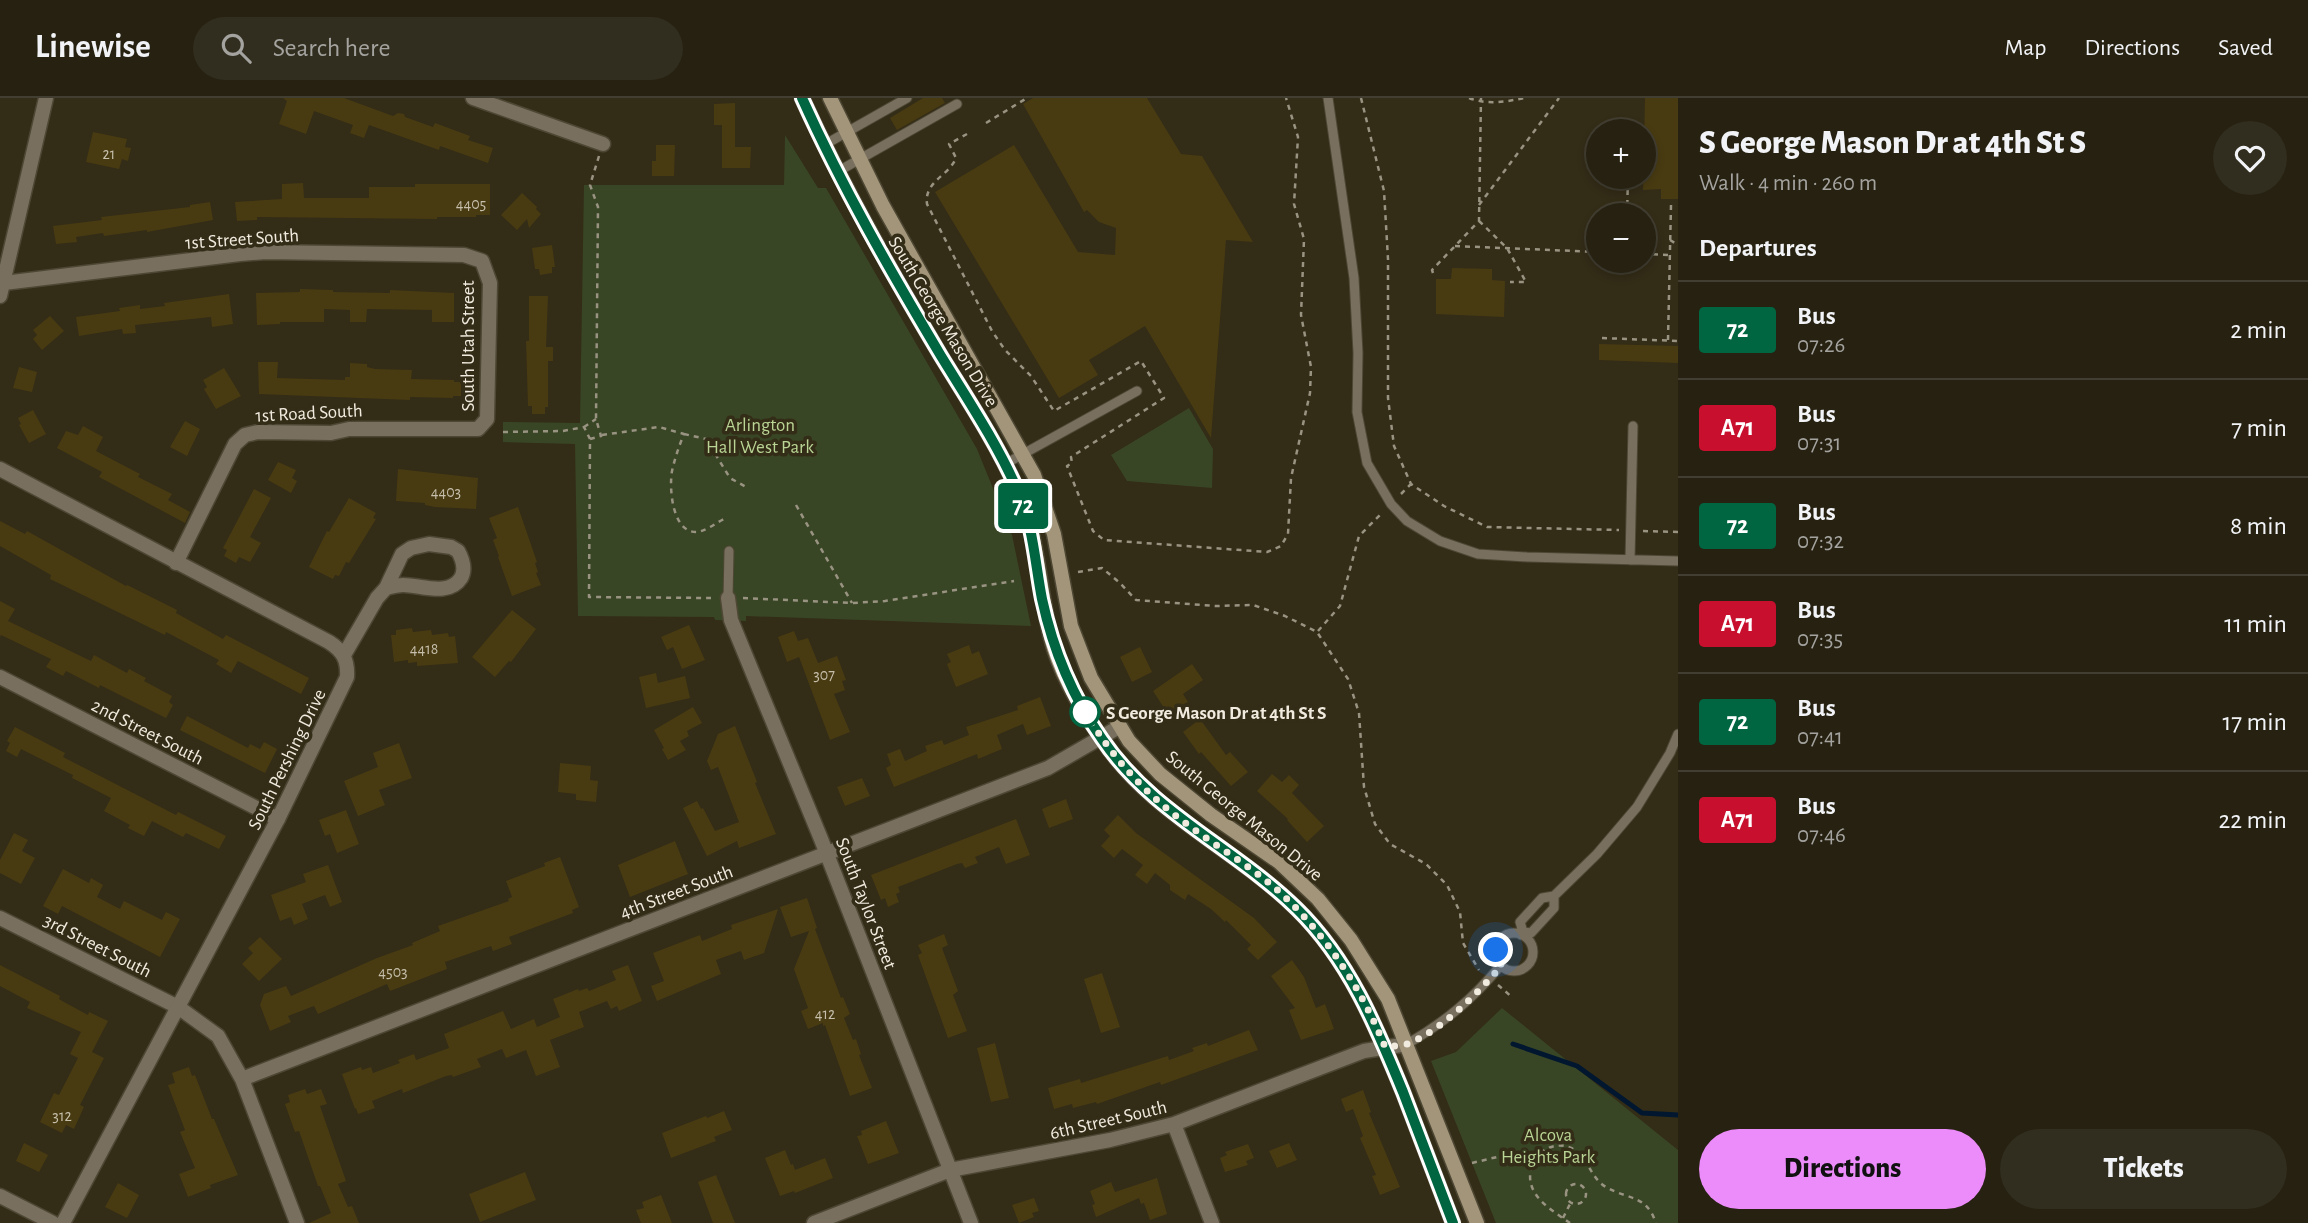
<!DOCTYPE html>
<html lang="en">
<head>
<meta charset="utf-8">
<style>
  :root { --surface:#262111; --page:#322e1f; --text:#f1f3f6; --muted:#a4a39f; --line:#423e31; --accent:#ec8cfa }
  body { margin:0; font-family:"Alegreya Sans",sans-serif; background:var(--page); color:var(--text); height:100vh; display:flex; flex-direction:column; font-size:26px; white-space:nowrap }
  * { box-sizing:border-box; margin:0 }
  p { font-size:23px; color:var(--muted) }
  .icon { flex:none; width:38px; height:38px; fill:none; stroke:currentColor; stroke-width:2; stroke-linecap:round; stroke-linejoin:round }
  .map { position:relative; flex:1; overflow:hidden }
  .side { display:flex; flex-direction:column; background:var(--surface); width:630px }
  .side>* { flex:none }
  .badge { padding:0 14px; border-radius:5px; font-size:24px; line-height:46px }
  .controls { position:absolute; left:1586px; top:21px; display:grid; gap:14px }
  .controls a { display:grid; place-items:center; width:70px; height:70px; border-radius:50%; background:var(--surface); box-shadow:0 4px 10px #0003,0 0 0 2px var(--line); font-size:35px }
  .you { position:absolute; width:35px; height:35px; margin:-18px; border:5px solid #fff; border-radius:50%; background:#1a73e8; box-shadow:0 0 0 10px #1a73e833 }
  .map>.badge { position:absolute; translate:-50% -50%; box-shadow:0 0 0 4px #fff }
  h2 { padding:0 21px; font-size:26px; line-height:63px }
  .round { display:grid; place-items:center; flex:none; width:74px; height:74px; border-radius:37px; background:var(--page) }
  .head { display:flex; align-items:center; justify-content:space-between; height:119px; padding:0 21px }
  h1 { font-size:33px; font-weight:800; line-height:52px }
  .button { display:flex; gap:14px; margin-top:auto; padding:14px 21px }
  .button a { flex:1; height:80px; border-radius:42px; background:var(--accent); color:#111; font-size:28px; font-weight:800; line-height:80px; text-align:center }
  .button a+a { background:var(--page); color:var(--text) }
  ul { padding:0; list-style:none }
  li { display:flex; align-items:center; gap:21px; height:98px; padding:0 21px; border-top:2px solid var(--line) }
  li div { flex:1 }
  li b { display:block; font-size:26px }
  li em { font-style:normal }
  li .badge { min-width:77px; font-weight:700; text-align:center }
  header { display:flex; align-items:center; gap:42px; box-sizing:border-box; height:98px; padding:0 35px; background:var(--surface); border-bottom:2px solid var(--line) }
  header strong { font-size:33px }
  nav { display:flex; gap:38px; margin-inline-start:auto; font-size:24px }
  .search { width:490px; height:63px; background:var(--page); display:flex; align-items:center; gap:18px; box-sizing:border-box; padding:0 24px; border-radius:38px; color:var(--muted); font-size:26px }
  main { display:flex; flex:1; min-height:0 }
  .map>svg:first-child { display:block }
  .green { fill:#394625 }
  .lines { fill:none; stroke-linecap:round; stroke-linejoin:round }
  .stream { stroke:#00172f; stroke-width:5 }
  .building { fill:#483b12 }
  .service-casing { stroke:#4d4733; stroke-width:11 }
  .minor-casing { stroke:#4d4733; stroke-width:17 }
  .tertiary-casing { stroke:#4d4733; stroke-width:17 }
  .secondary-casing { stroke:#4d4733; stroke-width:17 }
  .path { stroke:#999382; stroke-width:2.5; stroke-dasharray:5 5; stroke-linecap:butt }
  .service { stroke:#786f5f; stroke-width:9 }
  .minor { stroke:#786f5f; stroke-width:14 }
  .tertiary { stroke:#786f5f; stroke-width:14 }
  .secondary { stroke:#a2957a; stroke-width:14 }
  .line-casing { stroke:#fff; stroke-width:16 }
  .line { stroke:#006641; stroke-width:10 }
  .walk { stroke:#f0ebde; stroke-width:7; stroke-dasharray:0 12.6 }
  .stop-dot { fill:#fff; stroke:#006641; stroke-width:3.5 }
  .labels { text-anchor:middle; stroke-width:7; stroke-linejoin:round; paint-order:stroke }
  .number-label { font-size:16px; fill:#c6bfab }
  .street-label { font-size:19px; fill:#f0ebde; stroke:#332c17 }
  .park-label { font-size:19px; fill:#b9d494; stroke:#332c17 }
  .stop-label { font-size:19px; font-weight:bold; fill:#f0ebde; stroke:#332c17; text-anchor:start }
</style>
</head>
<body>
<header>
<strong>Linewise</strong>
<div class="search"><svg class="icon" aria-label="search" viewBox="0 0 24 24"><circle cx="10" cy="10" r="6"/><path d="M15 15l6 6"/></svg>Search here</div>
<nav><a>Map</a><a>Directions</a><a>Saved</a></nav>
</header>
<main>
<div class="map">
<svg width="1678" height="1125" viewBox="0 0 1678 1125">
  <rect width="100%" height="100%" fill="#332c17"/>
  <path class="green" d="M785 37 818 90H826L977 351 1012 437 1031 528 746 518V523L715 522 714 519 578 518 575 346 503 344V324L580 325 584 87H784Z
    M1189 310 1213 351 1212 390 1127 383 1111 357Z
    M1502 910 1678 1052V1125H1496L1431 963 1456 954Z"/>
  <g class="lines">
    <path class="stream" d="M1513 946 1577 968 1642 1015 1678 1017"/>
  </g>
  <path class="building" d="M283 0H344L393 18 398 15 404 16 405 19 433 29 435 25 470 38 468 42 493 50 488 65 440 48 439 52 369 27 364 40 350 35 353 27 314 13 306 36 279 26 287 3Z
    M923 0H942L945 5 897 32 890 20Z
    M1033 0H1147L1181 56 1202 58 1253 144 1226 142 1211 340 1145 228 1089 262 1098 277 1059 300 935 94 1014 47 1078 154 1115 157 1116 130 1099 124 1087 112 1084 114 1023 6Z
    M1645 0H1678V101H1661V91L1643 92Z
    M735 5V49H751L750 70H722V27H714V6Z
    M93 34 127 41 125 49 131 50 128 63 122 61 119 71 86 64Z
    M656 47H675L674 78H652V63H656Z
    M303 85 304 100H369V89H415V86H490V117H476V119H437V121L257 119V122L237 123 235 104 282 101V86Z
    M522 95 537 109 536 111 541 116 529 130 527 121 517 132 501 117Z
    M210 104 213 122 147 134V132L104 138 103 135 76 139 77 144 56 146 53 128 102 122 101 119 190 109V107Z
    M552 147 555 169H552V175L540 177 539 171H535L532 150Z
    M1452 170 1492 171V182L1505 183 1504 219 1436 216V181H1451Z
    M300 191 333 192V194L390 195V192L454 195V224H432V212L367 211 366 224H350V212L324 211V224H280V226L257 227 256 195 300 194Z
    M229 196 233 226 212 229 211 219 135 227 136 235 123 236 122 231 79 238 76 219 120 213 119 210 140 207V211L165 208 164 205Z
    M529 198H548L546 249H553V263H548V309H545V316H532V308H528L526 243H529Z
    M50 218 64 233 42 252 33 241 37 237 33 232Z
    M1599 246 1678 248V265L1599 262Z
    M258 264H278L277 280 345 282V279H350V265L367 266V269L375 271 412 272 411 281 454 282V284H461V298H453V300L410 299V302L259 296Z
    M19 269 37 274 32 294 13 290Z
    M224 270 241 298 216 311 204 291 207 289 203 282Z
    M33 312 46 336 29 345 19 327 21 326 18 320Z
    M185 323 200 331 187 358 170 349Z
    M83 328 103 339 96 353 140 376 138 379 172 396 168 402 190 414 185 425 99 379 102 374 57 350 66 333 78 337Z
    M278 364 296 372 292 380 297 383 291 395 268 382Z
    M398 371 478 380 476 411 435 409 425 407V405L396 403Z
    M254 391 271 400 250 439 261 445 250 464 239 459 236 465 224 458 227 452 223 450Z
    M349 400 376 415 373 420 376 421 349 465 346 464 339 478 335 477 333 481 309 469 327 433 329 434Z
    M518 409 537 464 535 465 538 474 536 475 541 487 512 498 498 459 499 458 493 442 497 440 489 420Z
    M0 423 25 436 27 433 126 488 127 487 177 512 176 515 223 541 226 537 309 580 301 596 238 563 231 575 216 566 219 562 166 534 165 537 50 481 51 477 0 448Z
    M0 503 15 511 8 523 91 563 94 557 127 575 129 571 146 580 144 583 172 598 169 604 173 607 166 620 100 587 99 590 66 573 63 578 46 569 51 561 1 537 0 539Z
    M512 512 536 531 511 564 509 563 495 579 472 559Z
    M689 527 705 562 682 571 673 549 667 552 661 539Z
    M412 530 413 534 431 532 432 537 448 535 449 539 455 538 458 565 417 568V564L408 565V562L394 564 391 537H396V532Z
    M794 533 798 543 808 540 818 565 837 558 846 582 842 583 845 592 834 596 850 634 830 642 799 559 787 564 778 539Z
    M969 547 972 556 979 553 988 576 956 589 947 566 951 564 947 556Z
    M1140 549 1152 574 1132 584 1120 559Z
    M1192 566 1203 582 1183 596 1188 604 1168 616 1153 593Z
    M656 575 658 585 685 578 690 600 646 610 639 579Z
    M1040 599 1051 628 1027 637 1023 626 997 637 1002 651 978 661 977 656 894 689 886 670 891 667 887 656 900 651 905 663 927 653 925 648 942 642 944 647 969 637 966 629 1018 612 1017 608Z
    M693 609 702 625 687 633 689 638 680 643 686 652 668 662 662 651 664 650 654 632Z
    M187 618 248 650 250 646 260 651 264 644 277 651 265 675 180 632Z
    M1200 621 1226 657 1230 654 1248 674 1231 688 1201 654 1199 656 1183 634Z
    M735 628 757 684 755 685 776 736 739 750 737 743 707 758 683 710 697 703 701 711 703 710 715 733 739 724 718 669 711 672 707 663 718 636Z
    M15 629 65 655 63 659 176 717 178 714 226 738 219 751 186 735 183 739 152 723 144 738 128 730 130 727 104 713 111 700 78 683 72 680 73 677 21 651 17 659 6 653 10 645 7 643Z
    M399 645 412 680 379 692 385 707 358 718 344 683 378 669 373 655Z
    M560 665 591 668 590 682 598 683 596 704 576 702V696L558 694Z
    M1272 676 1282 684 1289 677 1299 687 1292 695 1324 728 1307 744 1287 722 1288 721 1257 693Z
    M862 680 870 698 845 708 837 689Z
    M1066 701 1073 721 1049 730 1042 711Z
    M346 712 359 746 337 755 330 736 325 738 319 722Z
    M1118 717 1136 735 1254 820 1277 844 1258 862 1247 851 1251 847 1226 822 1225 824 1211 811 1188 796 1185 802 1170 792V787L1155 775 1147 786 1135 777 1143 767 1122 751 1114 760 1101 748 1110 738 1104 732Z
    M1016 721 1030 757 1006 766 999 749 975 759 978 765 965 770 962 765 957 766 898 789 900 794 896 796 899 804 888 809 885 800 881 802 871 777Z
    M14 735 28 742 22 753 35 760 21 786 0 775V762Z
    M675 743 688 776 630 799 618 767Z
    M560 759 579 809 572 812 573 815 509 839 512 846 493 853 491 848 445 864 447 871 390 893 387 886 318 916 314 908 288 918 291 924 270 933 260 907 264 896 286 888 291 898 377 860 413 847 412 845 440 833 438 828 509 803 508 801 512 799 506 783 545 768 544 765Z
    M328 767 342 804 330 809 325 797 302 806 308 821 294 827 291 819 280 823 271 797 306 784 303 776Z
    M63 771 89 785 91 780 103 787 97 799 120 811 124 803 162 822 166 814 180 821 160 859 62 808 58 816 43 808Z
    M807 800 817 830 815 831 841 900 843 899 850 916 844 920 853 942 856 941 861 956 859 957 872 990 850 998 825 927 823 928V925L808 931 801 913 808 910 794 871 809 833 791 839 780 809Z
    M778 811 764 855 744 862 741 853 716 862 721 876 657 903 651 888 664 883 653 855 700 837 702 843 732 831 731 827Z
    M944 836 948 847 942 850 958 893 953 897 967 933 948 940 918 857 922 855 918 847Z
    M260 839 282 861 259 883 242 866 253 855 248 850Z
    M1292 862 1304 879 1316 910 1325 906 1334 931 1301 942 1289 912 1295 910 1271 878Z
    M0 867 60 898 59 901 64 904 88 917 89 914 108 923 92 954 104 960 80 1007 84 1009 74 1031 66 1027 62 1035 40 1024 54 995 59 997 78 960 70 956 81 934 27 910 30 904 0 888Z
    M628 867 642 903 619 913 617 908 611 911 607 903 579 914 584 929 550 942 560 969 536 978 526 952 506 960 502 951 477 961 481 969 453 979 452 977 446 978 403 995 402 991 372 1003 375 1010 358 1016 356 1010 355 1011 342 976 361 969 362 972 371 969 373 975 400 965 398 962 414 956 416 962 449 950 444 936 503 913 511 931 534 921 537 929 560 919 553 901 578 891 579 893 587 890 589 893 616 882 612 873Z
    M1102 875 1120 929 1101 935 1084 881Z
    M1249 932 1258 952 1161 987 1160 984 1097 1006 1096 1004 1073 1010 1072 1006 1054 1011 1048 990 1080 981 1081 985 1168 958 1169 962 1194 953 1192 950 1207 945 1208 948Z
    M995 945 1009 1000 991 1004 977 950Z
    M189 969 192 978 195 977 212 1021H214L238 1077 210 1087 211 1090 188 1099 179 1076 195 1070 180 1034 185 1032 168 987 175 985 172 975Z
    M305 991 307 996 321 991 327 1006 320 1008 346 1083 338 1086 348 1109 352 1108 359 1125H309L331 1115 320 1088H318L299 1033 295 1034 285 1006 290 1004 288 997Z
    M1363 992 1371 1014 1369 1015 1400 1089 1380 1097 1372 1078 1376 1077 1360 1040 1363 1038 1353 1011 1346 1014 1341 1001Z
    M724 1013 732 1032 714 1039 716 1043 671 1060 662 1035 706 1018 707 1020Z
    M886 1023 899 1055 868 1066 857 1038 862 1037 861 1033Z
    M24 1045 48 1057 39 1074 16 1063Z
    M1289 1045 1297 1062 1277 1070 1269 1053Z
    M1248 1046 1254 1060 1246 1063 1248 1067 1225 1074 1220 1060 1227 1057 1225 1054Z
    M785 1052 791 1067 793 1066 795 1072 825 1060 833 1080 795 1095 794 1093 780 1098 765 1060Z
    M525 1074 536 1102 480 1124 469 1096Z
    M716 1077 735 1125H713L698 1084Z
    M1157 1080 1167 1116 1150 1122 1144 1105 1141 1106 1139 1100 1096 1119 1092 1107 1095 1106 1090 1093 1111 1084 1115 1094Z
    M118 1085 139 1097 127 1120 105 1109Z
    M661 1097 672 1125H641L636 1112 644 1110 642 1104Z
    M1034 1100 1039 1113 1032 1115 1034 1119 1019 1125 1012 1107Z"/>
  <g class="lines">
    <defs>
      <path id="service" d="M1328 0 1354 180 1358 255 1357 314 1367 365 1391 406 1407 423 1440 443 1478 456 1527 459 1678 463
        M824 47 907 0
        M837 74 957 6
        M1005 366 1137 293
        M1630 462 1633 328
        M728 500 729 453
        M1523 834 1520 824 1542 800 1554 798 1597 756 1637 709 1670 655 1678 636
        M1495 854a19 19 0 1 1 38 0a19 19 0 1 1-38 0Z
        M1521 837 1523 834 1531 835 1554 810V798
        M1407 946C1445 924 1473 901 1501 867"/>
      <path id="minor" d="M473 0 603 46
        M4 185 240 156 266 154 464 157 482 163 490 185 487 321 478 331H349L331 335 258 334 245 337 235 346 176 465
        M728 500 731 522 821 741 971 1125
        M344 557 377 500 386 490 402 456 411 450 429 446 451 449 458 453C463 462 466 471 461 480 449 499 421 487 403 487 397 487 391 489 386 490
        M0 579 278 721
        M0 820 178 909 218 938 242 981 297 1125
        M242 981 1048 670 1119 629
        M1174 1026 1212 1125
        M0 1098 53 1125
        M814 1125 950 1072 1110 1042 1174 1026 1364 953 1407 946"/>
      <path id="tertiary" d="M0 198 46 0
        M0 371 329 544C343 553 348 562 347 579L278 721 63 1125"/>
      <path id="secondary" d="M802 0C843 89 891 174 941 258 968 302 996 344 1017 391 1038 435 1039 493 1051 540 1060 576 1081 611 1102 641 1151 716 1235 750 1297 811 1349 862 1376 928 1403 994 1420 1038 1436 1081 1453 1125
        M830 0 883 108 1034 377 1054 436 1071 528 1091 580 1129 643 1160 676 1211 717 1279 764 1318 801 1351 842 1388 901 1477 1125"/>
    </defs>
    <use href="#service" class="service-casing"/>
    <use href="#minor" class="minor-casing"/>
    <use href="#tertiary" class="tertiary-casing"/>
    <use href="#secondary" class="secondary-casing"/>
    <path class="path" d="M1361 0 1384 93 1388 161V300L1394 348 1411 386 1444 408 1487 429 1619 432
      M1469 0C1487 7 1505 4 1524 0
      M986 25 1027 0
      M967 36 949 46 956 60C949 78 924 83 927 106L992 233 1005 252 1031 278 1054 313 1141 263 1164 300 1071 359 1072 365 1067 368 1093 433 1104 442 1267 454 1281 448 1288 436 1291 380 1310 295 1311 269 1301 217 1304 141 1294 106 1298 39 1286 0
      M599 58 590 87 598 109 596 321 601 338 590 341 589 499 711 500
      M1479 107 1559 0
      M1627 117 1628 79
      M1479 123 1507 150 1526 184H1510
      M1670 142 1678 147
      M1455 148 1598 154
      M1643 156 1670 157
      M1433 175 1432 172 1479 123 1481 0
      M1602 240 1678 243
      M1668 242 1671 107
      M584 329 596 321
      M503 334 563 333 584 329 590 341
      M684 336 706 341 730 380 748 390
      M602 337 659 329 684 336C679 348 675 360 672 373 669 390 672 434 696 434 705 434 717 424 726 420
      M1401 396 1411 386
      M796 407 852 505
      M1643 433 1678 434
      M1078 474 1102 470 1120 485 1136 502 1215 508 1253 507 1285 518 1317 534 1348 581 1359 615 1364 689 1375 726 1390 746 1426 766 1447 787 1460 814 1463 845 1479 872
      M743 500 852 505 885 503 1014 483
      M1318 533 1340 508 1359 438 1381 416
      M1498 887 1513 900
      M1472 1065 1497 1059 1532 1063
      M1566 1096a10 10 0 1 1 20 0a10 10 0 1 1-20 0Z
      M1563 1120 1571 1104
      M1570 1125C1556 1115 1538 1105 1532 1089 1523 1066 1547 1039 1571 1050 1588 1058 1590 1080 1606 1089 1628 1102 1646 1096 1656 1125"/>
    <use href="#service" class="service"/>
    <use href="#minor" class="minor"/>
    <use href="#tertiary" class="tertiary"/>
    <use href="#secondary" class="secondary"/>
  </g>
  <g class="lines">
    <defs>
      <path id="line" d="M802 0C842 89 891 174 941 258 968 302 996 344 1017 391 1033 425 1035 465 1042 501 1053 552 1072 598 1102 641 1152 715 1235 750 1297 811 1349 862 1376 928 1403 994 1420 1038 1436 1081 1453 1125"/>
    </defs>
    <use href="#line" class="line-casing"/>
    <use href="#line" class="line"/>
    <path class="walk" d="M1085 614C1112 659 1145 696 1188 727 1216 748 1247 766 1274 789 1323 832 1361 889 1385 949 1392 948 1401 948 1407 946 1440 934 1480 893 1502 867L1498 863 1496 852"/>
  </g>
  <circle class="stop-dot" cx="1085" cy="614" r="14"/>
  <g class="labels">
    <g class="number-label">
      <text x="109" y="61">21</text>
      <text x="471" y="111">4405</text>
      <text x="446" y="399">4403</text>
      <text x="424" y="556">4418</text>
      <text x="824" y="582">307</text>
      <text x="393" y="879">4503</text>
      <text x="825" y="921">412</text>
      <text x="62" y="1023">312</text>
    </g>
    <g class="street-label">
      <text transform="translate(242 140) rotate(-4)" y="7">1st Street South</text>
      <text transform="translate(944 223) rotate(59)" y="7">South George Mason Drive</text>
      <text transform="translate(467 248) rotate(-90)" y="7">South Utah Street</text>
      <text transform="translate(309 314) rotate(-3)" y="7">1st Road South</text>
      <text transform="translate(148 633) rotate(27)" y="7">2nd Street South</text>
      <text transform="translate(286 661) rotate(-64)" y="7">South Pershing Drive</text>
      <text transform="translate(1245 717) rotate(39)" y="7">South George Mason Drive</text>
      <text transform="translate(676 793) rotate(-21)" y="7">4th Street South</text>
      <text transform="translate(867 805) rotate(69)" y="7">South Taylor Street</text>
      <text transform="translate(98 847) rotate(27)" y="7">3rd Street South</text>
      <text transform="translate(1108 1021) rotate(-13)" y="7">6th Street South</text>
    </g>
    <g class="park-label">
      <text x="760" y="333">Arlington<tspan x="760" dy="22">Hall West Park</tspan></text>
      <text x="1548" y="1043">Alcova<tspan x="1548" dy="22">Heights Park</tspan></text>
    </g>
    <g class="stop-label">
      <text x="1106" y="621">S George Mason Dr at 4th St S</text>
    </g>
  </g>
</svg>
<div class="controls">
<a>+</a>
<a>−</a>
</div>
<div class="you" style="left:1496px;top:852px"></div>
<b class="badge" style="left:1023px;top:408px;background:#006641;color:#fff">72</b>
</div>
<section class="side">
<div class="head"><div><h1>S George Mason Dr at 4th St S</h1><p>Walk · 4 min · 260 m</p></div><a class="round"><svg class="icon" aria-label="heart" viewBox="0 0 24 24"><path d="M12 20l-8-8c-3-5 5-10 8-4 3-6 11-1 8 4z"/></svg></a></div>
<h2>Departures</h2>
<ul>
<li><span class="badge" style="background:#006641;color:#fff">72</span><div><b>Bus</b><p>07:26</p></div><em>2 min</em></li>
<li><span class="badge" style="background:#c8102e;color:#fff">A71</span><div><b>Bus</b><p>07:31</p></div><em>7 min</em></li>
<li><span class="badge" style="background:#006641;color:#fff">72</span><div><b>Bus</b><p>07:32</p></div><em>8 min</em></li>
<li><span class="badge" style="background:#c8102e;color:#fff">A71</span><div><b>Bus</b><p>07:35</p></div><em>11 min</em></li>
<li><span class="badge" style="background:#006641;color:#fff">72</span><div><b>Bus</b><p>07:41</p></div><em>17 min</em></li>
<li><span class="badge" style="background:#c8102e;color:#fff">A71</span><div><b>Bus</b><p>07:46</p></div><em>22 min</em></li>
</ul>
<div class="button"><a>Directions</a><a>Tickets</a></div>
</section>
</main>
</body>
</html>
